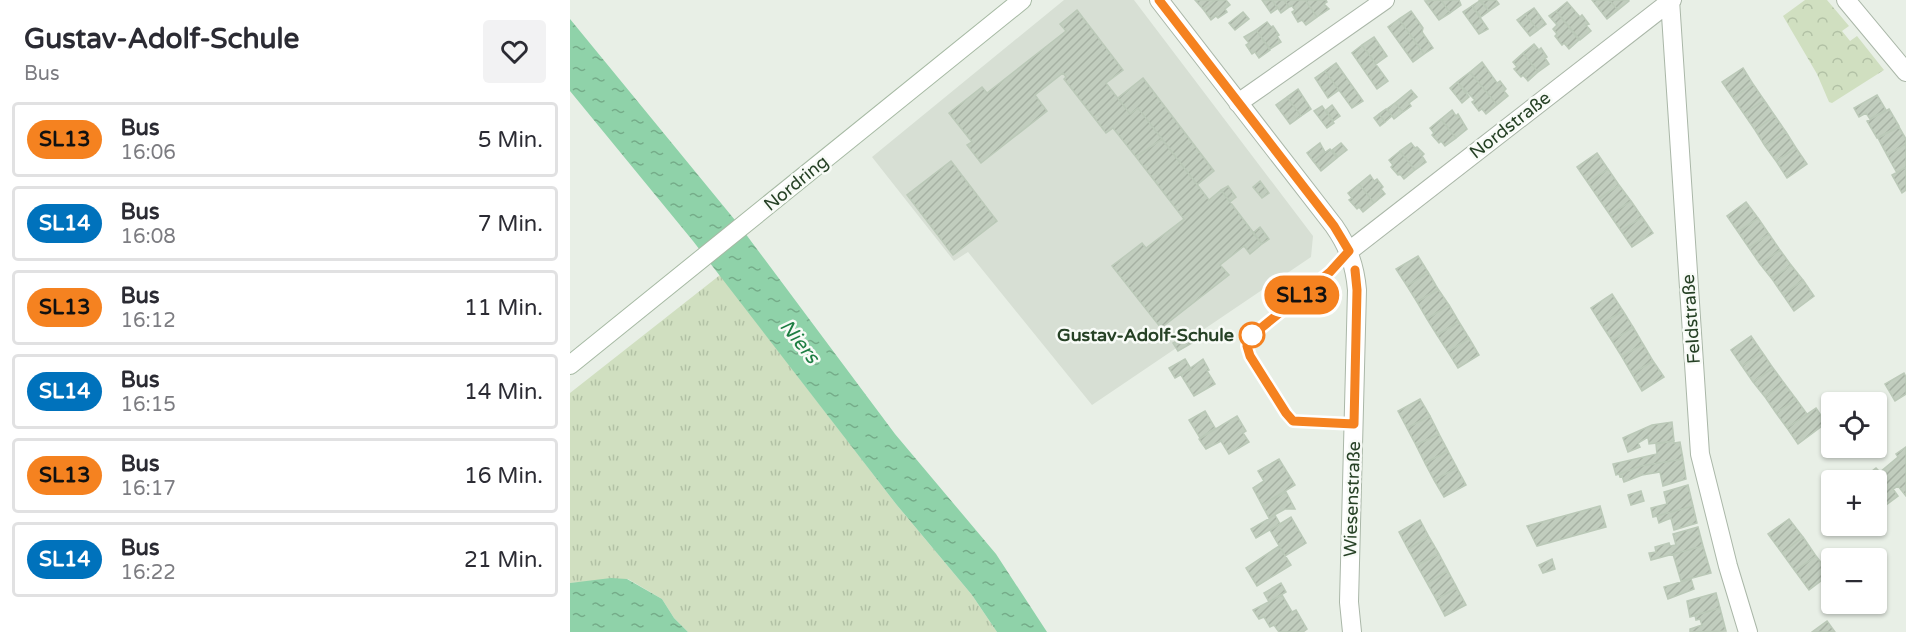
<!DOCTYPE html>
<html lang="de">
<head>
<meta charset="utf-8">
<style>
  :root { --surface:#fff; --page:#f2f2f3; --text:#2b2b33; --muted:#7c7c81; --line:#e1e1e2 }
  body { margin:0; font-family:"Varela Round",sans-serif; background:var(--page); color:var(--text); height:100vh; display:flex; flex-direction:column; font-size:22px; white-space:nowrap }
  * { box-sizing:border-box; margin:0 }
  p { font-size:20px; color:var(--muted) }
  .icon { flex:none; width:33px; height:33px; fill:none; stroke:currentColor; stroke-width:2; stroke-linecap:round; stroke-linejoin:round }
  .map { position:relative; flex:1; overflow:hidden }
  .details { display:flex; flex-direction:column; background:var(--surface); width:570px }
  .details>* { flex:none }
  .badge { padding:0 12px; border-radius:20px; font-size:21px; line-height:39px }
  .buttons { position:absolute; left:1251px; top:392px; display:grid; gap:12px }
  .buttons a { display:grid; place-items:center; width:66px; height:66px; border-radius:6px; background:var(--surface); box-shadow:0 2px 4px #0004; font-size:30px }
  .map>.badge { position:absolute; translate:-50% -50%; box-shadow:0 0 0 3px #fff }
  .round { display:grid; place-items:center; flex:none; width:63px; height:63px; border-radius:6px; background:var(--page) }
  .overview { display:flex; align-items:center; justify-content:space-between; height:102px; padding:0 24px }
  h1 { font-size:28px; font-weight:800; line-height:45px }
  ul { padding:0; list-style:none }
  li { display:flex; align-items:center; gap:18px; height:75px; margin:0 12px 9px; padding:0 12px; border:3px solid var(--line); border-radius:6px }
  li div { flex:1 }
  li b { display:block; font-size:22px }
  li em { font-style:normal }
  li .badge { min-width:66px; font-weight:700; text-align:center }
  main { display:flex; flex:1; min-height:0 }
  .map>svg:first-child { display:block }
  .built { fill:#d7dfd4 }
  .grass { fill:url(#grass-tufts) }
  .forest { fill:url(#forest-crowns) }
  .water { fill:url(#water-ripples) }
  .building { fill:url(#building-hatch); stroke:#bbc9b8; stroke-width:1.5 }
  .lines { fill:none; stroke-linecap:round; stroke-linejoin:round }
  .street-casing { stroke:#aab7a8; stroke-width:20 }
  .secondary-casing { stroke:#a7baa4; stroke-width:20 }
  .street { stroke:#fff; stroke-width:18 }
  .secondary { stroke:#fff; stroke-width:18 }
  .line-casing { stroke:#fff; stroke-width:14 }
  .line { stroke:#f58220; stroke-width:9 }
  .stop-dot { fill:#fff; stroke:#f58220; stroke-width:3 }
  .labels { text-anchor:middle; stroke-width:5; stroke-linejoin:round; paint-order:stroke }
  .street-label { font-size:18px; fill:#264125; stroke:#f8fbf7 }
  .stop-label { font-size:18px; font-weight:bold; fill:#264125; stroke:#f8fbf7; text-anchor:end }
  .water-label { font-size:20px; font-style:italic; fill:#1e7e43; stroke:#f8fbf7 }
</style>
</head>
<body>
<main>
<section class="details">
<div class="overview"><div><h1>Gustav-Adolf-Schule</h1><p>Bus</p></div><a class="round"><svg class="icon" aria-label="heart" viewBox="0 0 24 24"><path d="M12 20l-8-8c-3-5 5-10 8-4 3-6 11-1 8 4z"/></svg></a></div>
<ul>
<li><span class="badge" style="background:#f58220;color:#111">SL13</span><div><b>Bus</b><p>16:06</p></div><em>5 Min.</em></li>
<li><span class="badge" style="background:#0072bc;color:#fff">SL14</span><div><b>Bus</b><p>16:08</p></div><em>7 Min.</em></li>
<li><span class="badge" style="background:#f58220;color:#111">SL13</span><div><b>Bus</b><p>16:12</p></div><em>11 Min.</em></li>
<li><span class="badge" style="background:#0072bc;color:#fff">SL14</span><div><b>Bus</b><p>16:15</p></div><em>14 Min.</em></li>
<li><span class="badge" style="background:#f58220;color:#111">SL13</span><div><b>Bus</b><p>16:17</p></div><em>16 Min.</em></li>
<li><span class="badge" style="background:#0072bc;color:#fff">SL14</span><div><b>Bus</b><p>16:22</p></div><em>21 Min.</em></li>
</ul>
</section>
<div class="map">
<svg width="1336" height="632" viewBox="0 0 1336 632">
  <defs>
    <pattern id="grass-tufts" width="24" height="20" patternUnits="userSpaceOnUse" patternTransform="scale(1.5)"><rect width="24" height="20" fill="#d0dfc0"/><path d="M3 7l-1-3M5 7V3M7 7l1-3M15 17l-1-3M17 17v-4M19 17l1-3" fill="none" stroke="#b2c1a5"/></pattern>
    <pattern id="forest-crowns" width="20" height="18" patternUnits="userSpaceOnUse" patternTransform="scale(1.5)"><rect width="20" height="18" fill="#d0dfc0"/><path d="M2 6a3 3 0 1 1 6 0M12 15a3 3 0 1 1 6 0" fill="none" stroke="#b2c1a5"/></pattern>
    <pattern id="water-ripples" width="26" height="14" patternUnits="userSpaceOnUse" patternTransform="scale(1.5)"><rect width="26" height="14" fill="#8fd2a9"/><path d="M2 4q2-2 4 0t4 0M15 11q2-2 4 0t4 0" fill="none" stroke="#75ac89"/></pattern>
    <pattern id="building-hatch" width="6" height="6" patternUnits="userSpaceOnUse" patternTransform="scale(1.5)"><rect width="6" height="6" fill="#c1cdbe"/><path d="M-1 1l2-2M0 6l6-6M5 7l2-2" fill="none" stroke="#a6b1a3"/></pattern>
  </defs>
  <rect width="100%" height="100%" fill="#e8efe6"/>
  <path class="built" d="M494 0H564L743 236 741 257 522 405 398 252 384 261 302 157Z"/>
  <path class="grass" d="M150 275 326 504 402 595 427 632H118L104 618 92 599 58 579 0 583V393Z"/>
  <path class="forest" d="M1235 0H1257L1279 26 1272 31 1280 41 1287 36 1314 70 1262 103 1259 102 1247 74 1213 16Z"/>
  <path class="water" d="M0 19 169 225 325 434 426 554 477 632H427L402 595 326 504 123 241 0 91Z
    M41 578 57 579 92 599 104 618 118 632H0V583Z"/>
  <path class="building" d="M625 0H645L633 9Z
    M645 0H656L660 5 655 9 657 12 648 18 646 16 641 20 633 9Z
    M692 0H702L708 8 701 13Z
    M702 0H714L719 7 711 13Z
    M714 0H735L747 17 736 25 732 20 728 22 722 12 725 10 722 6 719 7Z
    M735 0H756L757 2 754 4 759 9 747 17Z
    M871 0 880 13 869 20 855 1Z
    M871 0H889L891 5 880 13Z
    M909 0H926L929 4 919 11Z
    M911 0 919 11 911 17 902 6Z
    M1022 0H1039L1048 10 1037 19Z
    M1039 0H1058L1059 1 1048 10Z
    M997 2 1010 17 1012 15 1019 24 1016 25 1021 31 1010 40 986 11Z
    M902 6 918 29 909 34 893 12Z
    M964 8 976 24 968 30 955 14Z
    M507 10 553 70 536 83 560 114 568 108 592 139 566 157 543 128 536 133 494 79 496 77 493 73 465 95 477 111 411 163 397 145 402 142 379 113 412 87 417 93 496 31 490 24Z
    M841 11 853 28 852 32 863 48 854 54 829 19Z
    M986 11 1009 40 999 49 994 43 992 45 985 36 987 34 983 29 987 25 979 16Z
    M673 12 679 19 665 30 659 23Z
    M955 14 968 30 960 36 947 20Z
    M829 19 854 54 843 62 818 27Z
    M697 22 701 27 703 26 709 35 707 36 711 42 700 49 686 30Z
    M686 30 700 50 689 58 685 52 682 54 676 45 679 43 674 37Z
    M804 37 817 56 806 64 792 45Z
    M964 44 969 50 971 48 977 57 975 58 979 64 968 72 953 53Z
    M792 45 818 81 807 89 782 53Z
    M953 53 968 72 958 81 953 75 951 77 944 69 947 67 943 62Z
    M912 62 927 83 930 81 936 89 934 91 938 96 927 105 900 72Z
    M766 63 793 101 782 108 755 71Z
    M1173 68 1183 84 1163 98 1152 82Z
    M755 71 769 90 758 98 745 78Z
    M900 72 927 105 916 114 912 109 909 111 902 102 905 100 887 82Z
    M573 78 644 171 627 185 568 108 560 114 548 98Z
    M887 82 899 97 892 103 880 88Z
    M1183 84 1194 100 1174 114 1163 98Z
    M728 89 741 109 731 116 717 97Z
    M841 90 847 97 839 103 841 106 833 112 825 103Z
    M1307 95 1316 110 1300 119 1296 113 1289 117 1284 108Z
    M717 97 731 116 720 124 706 105Z
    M1194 100 1205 116 1185 130 1174 114Z
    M825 103 833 112 824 119 817 109Z
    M762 105 770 116 763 121 756 110Z
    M752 106 764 123 757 128 744 111Z
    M816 109 822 116 815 122 809 114Z
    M1319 109 1329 126 1307 138 1297 121Z
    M882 110 886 116 888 114 897 129 886 138 871 119Z
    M809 114 815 122 810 126 804 118Z
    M1205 116 1216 132 1195 146 1185 130Z
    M871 119 886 138 875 146 871 141 869 143 862 135 864 133 860 128Z
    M1329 127 1336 139V144L1317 155 1308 138Z
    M1216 132 1226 148 1206 161 1195 146Z
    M592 139 639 200 651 190 692 244 680 254 674 246 650 265 659 275 591 328 542 266 572 243 576 248 614 219 566 157Z
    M750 143 755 152 743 161 737 153Z
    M771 143 777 150 768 157 762 150Z
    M841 143 845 148 847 147 854 154 852 156 856 162 845 170 830 151Z
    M1336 144V167L1327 173 1317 155Z
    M1226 148 1237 164 1217 178 1206 161Z
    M760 149 767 158 751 171 743 161Z
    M830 151 845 170 834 179 830 174 828 175 821 167 823 165 819 160Z
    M1027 153 1038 169 1018 183 1007 167Z
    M381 161 427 221 383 255 337 195Z
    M1336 167V190L1332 193 1322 175Z
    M1038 169 1049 185 1029 199 1018 183Z
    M800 175 804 181 807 179 813 187 811 189 815 194 804 203 789 184Z
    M690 181 699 193 692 198 683 187Z
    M789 184 804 203 793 212 789 207 787 209 779 200 782 198 778 193Z
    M1049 185 1061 201 1040 215 1029 199Z
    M658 186 666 197 660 202 651 190Z
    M1061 201 1072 217 1051 231 1040 215Z
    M1176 202 1188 218 1168 232 1157 216Z
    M1072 217 1083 233 1062 247 1051 231Z
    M1188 218 1199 234 1179 248 1168 232Z
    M690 227 699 239 692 244 683 233Z
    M1199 234 1210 250 1190 264 1179 248Z
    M1210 250 1221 265 1202 279 1190 264Z
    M848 256 858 272 837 286 826 269Z
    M1221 265 1233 280 1213 295 1202 279Z
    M858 272 868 289 847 302 837 286Z
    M1233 280 1244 296 1224 311 1213 295Z
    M868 289 879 305 857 319 847 302Z
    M1042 294 1053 311 1031 324 1021 308Z
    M879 305 889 322 867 335 857 319Z
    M1053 311 1063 327 1042 341 1031 324Z
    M889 322 899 338 878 352 867 335Z
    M1063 327 1073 344 1052 357 1042 341Z
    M618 335 622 343 608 351 603 343Z
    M1181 336 1192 352 1172 366 1161 350Z
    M899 338 909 355 888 368 878 352Z
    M1073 344 1083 361 1062 374 1052 357Z
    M1192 352 1203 368 1183 382 1172 366Z
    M615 359 621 369 605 378 599 368Z
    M633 359 639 370 637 371 645 384 624 396 611 375Z
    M1083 361 1094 377 1072 391 1062 374Z
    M1203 368 1214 383 1195 397 1183 382Z
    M1334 373 1336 377V394L1325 401 1315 384Z
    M1214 383 1226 399 1206 413 1195 397Z
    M850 399 860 416 837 428 828 411Z
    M1226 399 1237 414 1217 428 1206 413Z
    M1246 408 1256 423 1228 444 1217 428Z
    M635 411 645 428 630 438 619 420Z
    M667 416 676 431 673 433 679 442 659 454 651 441 636 449 629 439Z
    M860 416 869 434 846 445 837 428Z
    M1102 422 1104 441 1079 444 1078 437 1068 443 1070 447 1058 452 1053 438 1082 425Z
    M869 434 878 451 855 463 846 445Z
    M1104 441V443L1110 442 1113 459 1071 466 1046 475 1043 464 1087 454 1086 444Z
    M1336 447V496L1328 486 1323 489 1328 496 1308 511 1312 517 1306 521V480H1290L1306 468 1310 472 1328 457 1326 454Z
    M878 451 887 468 864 480 855 463Z
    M709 459 725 485 692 505 683 488 694 481 688 471Z
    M1113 459 1116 479 1093 486 1090 472 1072 475 1054 482 1052 476 1050 477 1049 474 1071 466Z
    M887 468 896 485 874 497 864 480Z
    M1118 485 1123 506 1083 517 1081 508 1097 504 1094 492Z
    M1071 491 1074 501 1061 505 1058 495Z
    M716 492 725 509H715L699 518 692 505Z
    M1030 506 1036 527 967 546 957 526Z
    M1123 506 1127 523 1104 530 1101 518 1089 523 1087 516Z
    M705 515 710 524 686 538 681 529Z
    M721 517 736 543 715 556 700 530Z
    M1219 519 1233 537 1212 553 1198 534Z
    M850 520 859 537 838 549 829 532Z
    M1128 527 1133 546 1081 560 1079 553 1086 552 1085 547 1099 543 1100 546 1106 545 1103 534Z
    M859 537 869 554 847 565 838 549Z
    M1233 537 1246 556 1225 571 1212 553Z
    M709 546 721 565 687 586 676 568Z
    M1133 546 1141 573 1111 581 1103 554Z
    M869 554 878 571 857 583 847 565Z
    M1246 556 1260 574 1239 590 1225 571Z
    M982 559 985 569 973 573 969 565Z
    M878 571 887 588 866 599 857 583Z
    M1121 579 1124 589 1098 599 1094 587Z
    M711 583 716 592 699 602 694 593Z
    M887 588 896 605 875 616 866 599Z
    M1146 593 1150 608 1120 617 1117 601Z
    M712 595 722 612 726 610 737 629 733 632H709L704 625 700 627 694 617 689 619 683 610Z
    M1150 608 1156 631 1120 632V629L1132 625 1130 619 1126 620 1125 615Z
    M1257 621 1265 632H1242Z"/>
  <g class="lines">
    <defs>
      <path id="street" d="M589 0 764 226C778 246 785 265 787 290L779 602 782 632
        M1100 0 1130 454 1158 566 1178 632
        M1276 0 1336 72
        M668 103 815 0
        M779 251 1102 0"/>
      <path id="secondary" d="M0 365 452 0"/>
    </defs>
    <use href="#street" class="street-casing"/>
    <use href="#secondary" class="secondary-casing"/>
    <use href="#street" class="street"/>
    <use href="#secondary" class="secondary"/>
  </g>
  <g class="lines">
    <defs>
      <path id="line" d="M589 0 764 226 779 251 760 272 680 337 677 346 680 356 716 413 723 421 784 424 787 290 785 270"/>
    </defs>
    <use href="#line" class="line-casing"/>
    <use href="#line" class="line"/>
  </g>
  <circle class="stop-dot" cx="682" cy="335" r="12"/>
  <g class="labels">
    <g class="street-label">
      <text transform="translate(940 125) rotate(-38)" y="6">Nordstraße</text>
      <text transform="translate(226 183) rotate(-39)" y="6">Nordring</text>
      <text transform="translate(1121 319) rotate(-94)" y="6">Feldstraße</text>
      <text transform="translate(782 499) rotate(-88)" y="6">Wiesenstraße</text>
    </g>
    <g class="stop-label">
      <text x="664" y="341">Gustav-Adolf-Schule</text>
    </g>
    <g class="water-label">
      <text transform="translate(230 341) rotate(51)" y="7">Niers</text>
    </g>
  </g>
</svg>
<div class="buttons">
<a><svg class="icon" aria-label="locate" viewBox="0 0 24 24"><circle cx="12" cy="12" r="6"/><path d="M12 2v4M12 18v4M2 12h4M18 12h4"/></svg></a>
<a>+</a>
<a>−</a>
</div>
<b class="badge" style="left:732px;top:295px;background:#f58220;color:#111">SL13</b>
</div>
</main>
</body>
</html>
